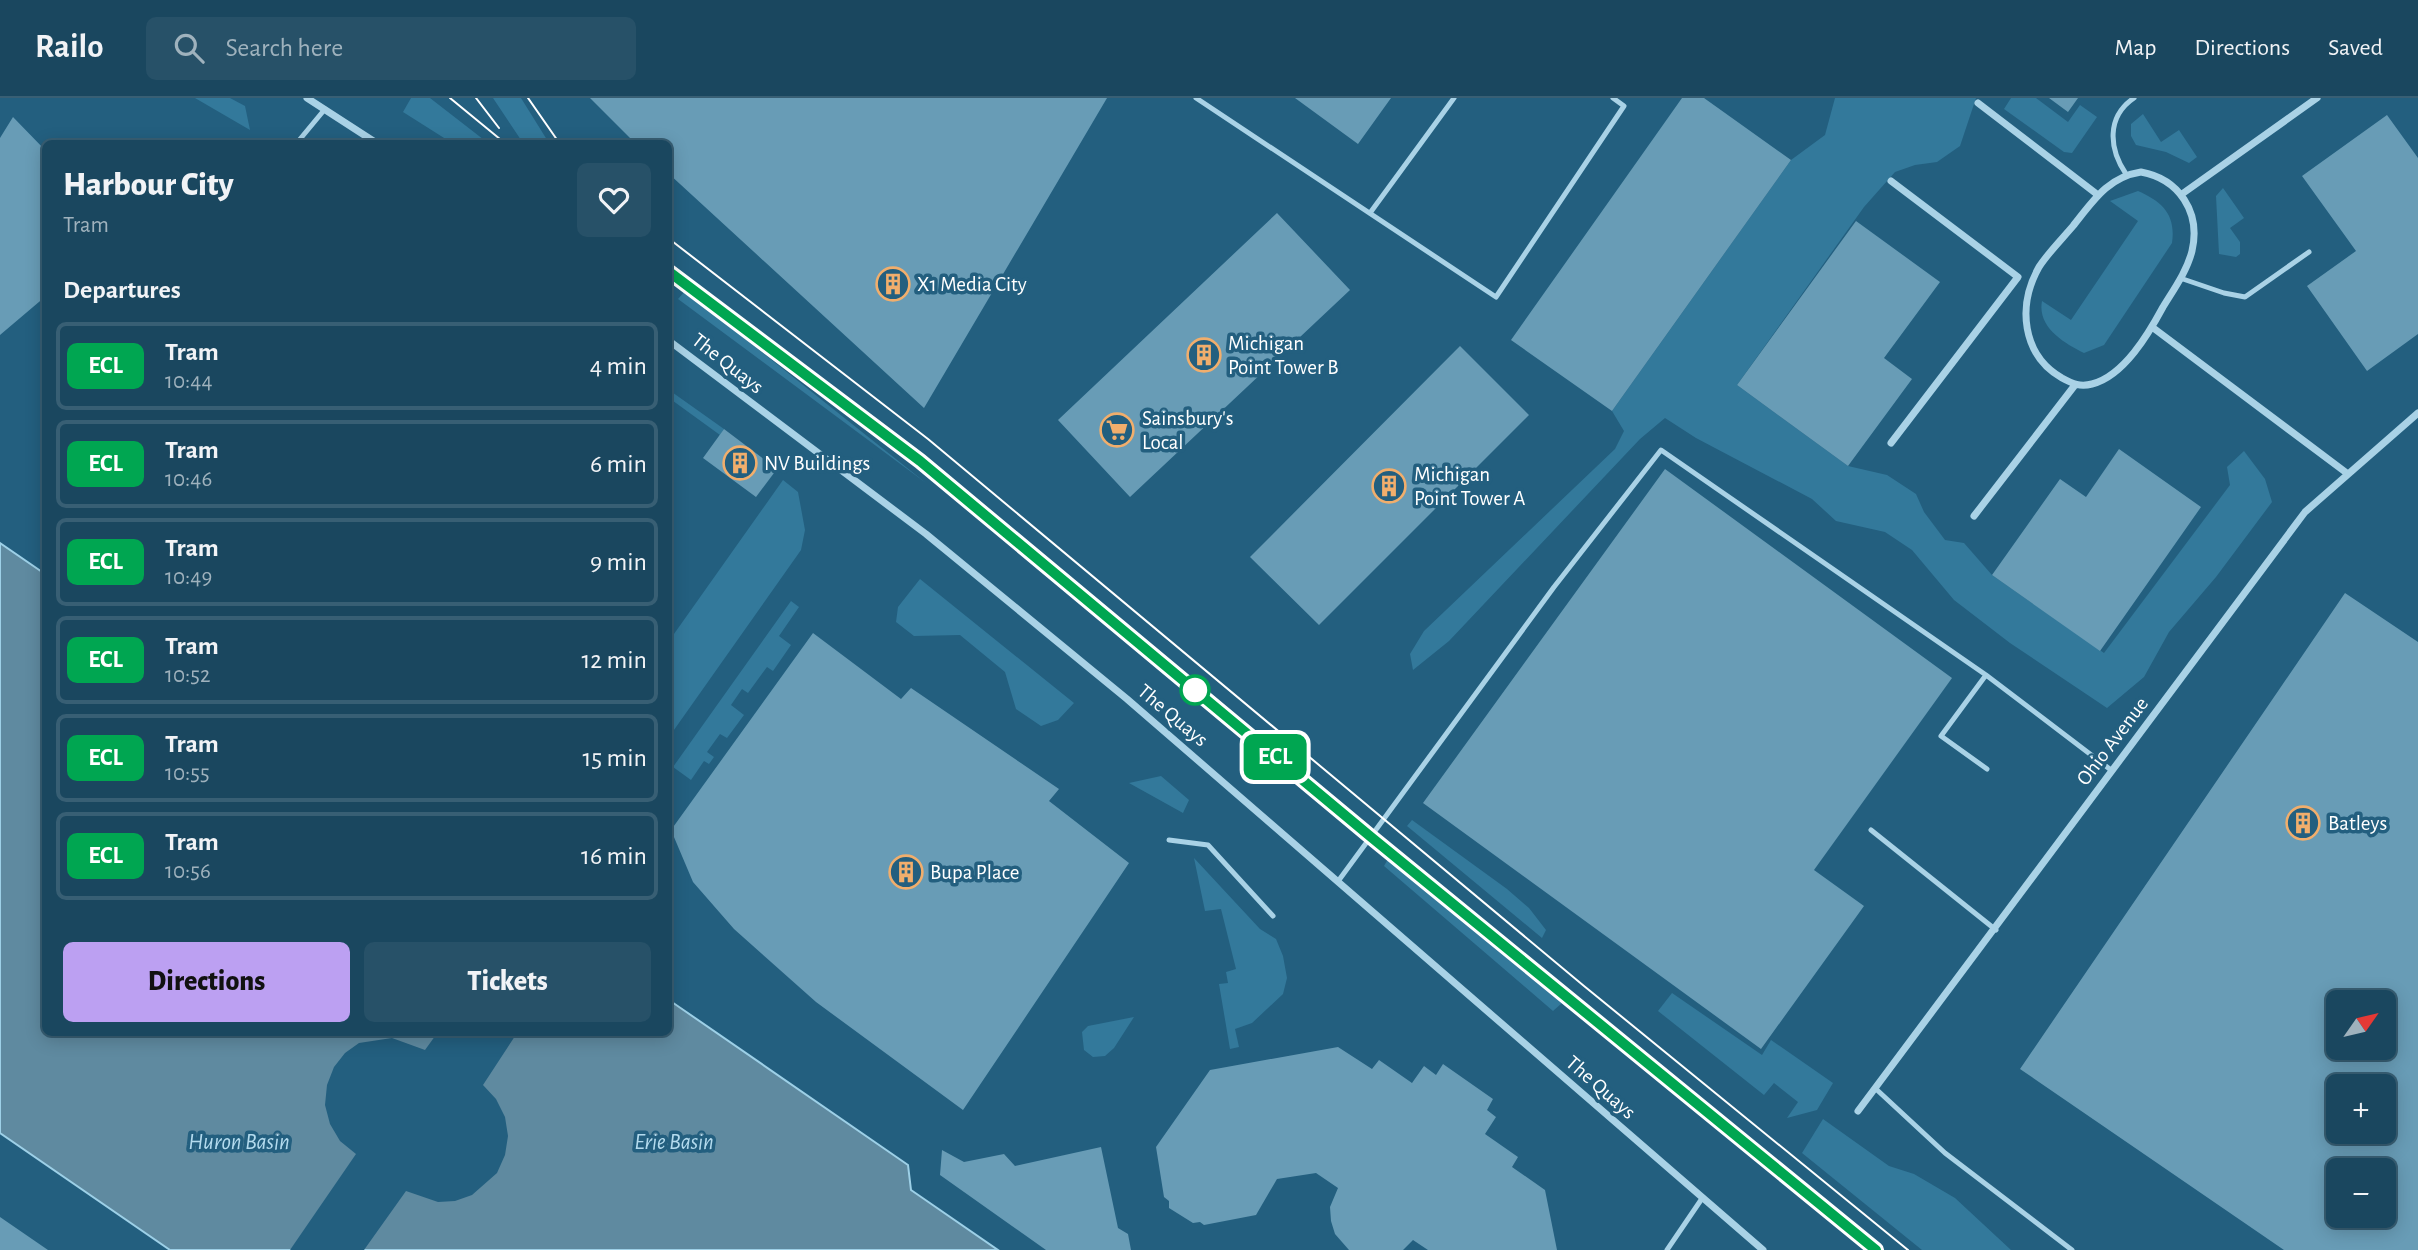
<!DOCTYPE html>
<html lang="en">
<head>
<meta charset="utf-8">
<style>
  :root { --surface:#1a475f; --page:#275168; --text:#f1f3f6; --muted:#9fb2bd; --line:#385f74; --accent:#bca0f2 }
  body { margin:0; font-family:"Alegreya Sans",sans-serif; background:var(--page); color:var(--text); height:100vh; display:flex; flex-direction:column; font-size:26px; white-space:nowrap }
  * { box-sizing:border-box; margin:0 }
  p { font-size:23px; color:var(--muted) }
  .icon { flex:none; width:38px; height:38px; fill:none; stroke:currentColor; stroke-width:2; stroke-linecap:round; stroke-linejoin:round }
  .map { position:relative; flex:1; overflow:hidden }
  .side { position:absolute; left:42px; top:42px; width:630px; height:896px; display:flex; flex-direction:column; background:var(--surface); border-radius:10px; box-shadow:0 4px 18px #0003,0 0 0 2px var(--line) }
  .side>* { flex:none }
  .badge { padding:0 14px; border-radius:10px; font-size:24px; line-height:46px }
  .needle { width:46px; rotate:56deg }
  .buttons { position:absolute; left:2326px; top:892px; display:grid; gap:14px }
  .buttons a { display:grid; place-items:center; width:70px; height:70px; border-radius:10px; background:var(--surface); box-shadow:0 4px 18px #0003,0 0 0 2px var(--line); font-size:35px }
  .map>.badge { position:absolute; translate:-50% -50%; box-shadow:0 0 0 4px #fff }
  h2 { padding:0 21px; font-size:26px; line-height:63px }
  .round { display:grid; place-items:center; flex:none; width:74px; height:74px; border-radius:10px; background:var(--page) }
  .headline { display:flex; align-items:center; justify-content:space-between; height:119px; padding:0 21px }
  h1 { font-size:33px; font-weight:800; line-height:52px }
  .action { display:flex; gap:14px; margin-top:auto; padding:14px 21px }
  .action a { flex:1; height:80px; border-radius:10px; background:var(--accent); color:#111; font-size:28px; font-weight:800; line-height:80px; text-align:center }
  .action a+a { background:var(--page); color:var(--text) }
  ul { padding:0; list-style:none }
  li { display:flex; align-items:center; gap:21px; height:88px; margin:0 14px 10px; padding:0 7px; border:4px solid var(--line); border-radius:10px }
  li div { flex:1 }
  li b { display:block; font-size:26px }
  li em { font-style:normal }
  li .badge { min-width:77px; font-weight:700; text-align:center }
  header { display:flex; align-items:center; gap:42px; box-sizing:border-box; height:98px; padding:0 35px; background:var(--surface); border-bottom:2px solid var(--line) }
  header strong { font-size:33px }
  nav { display:flex; gap:38px; margin-inline-start:auto; font-size:24px }
  .search { width:490px; height:63px; background:var(--page); display:flex; align-items:center; gap:18px; box-sizing:border-box; padding:0 24px; border-radius:10px; color:var(--muted); font-size:26px }
  .map>svg:first-child { display:block }
  .green { fill:#33799b }
  .water { fill:#5f8aa0; stroke:#9dd0e7; stroke-width:2 }
  .pier { fill:#235f7f }
  .building { fill:#689cb6; fill-rule:evenodd }
  .lines { fill:none; stroke-linecap:round; stroke-linejoin:round }
  .lane { stroke:#a9d2e6; stroke-width:5 }
  .street { stroke:#a9d2e6; stroke-width:7 }
  .tram { stroke:#fff; stroke-width:2 }
  .line-casing { stroke:#fff; stroke-width:16 }
  .line { stroke:#00a651; stroke-width:10 }
  .stop-dot { fill:#fff; stroke:#00a651; stroke-width:3.5 }
  .labels { text-anchor:middle; stroke-width:7; stroke-linejoin:round; paint-order:stroke }
  .poi-label { font-size:21px; fill:#fff; stroke:#235f7f; text-anchor:start }
  .street-label { font-size:21px; fill:#fff; stroke:#235f7f }
  .water-label { font-size:23px; font-style:italic; fill:#b4dbee; stroke:#235f7f }
</style>
</head>
<body>
<header>
<strong>Railo</strong>
<div class="search"><svg class="icon" aria-label="search" viewBox="0 0 24 24"><circle cx="10" cy="10" r="6"/><path d="M15 15l6 6"/></svg>Search here</div>
<nav><a>Map</a><a>Directions</a><a>Saved</a></nav>
</header>
<div class="map">
<svg width="2418" height="1152" viewBox="0 0 2418 1152">
  <rect width="100%" height="100%" fill="#235f7f"/>
  <path class="green" d="M195 0H230L245 8 250 32Z
    M411 0H430L488 45H452L403 14Z
    M493 0H521L549 45H523Z
    M1835 0H1976L1960 48 1937 64 1915 67 1895 74 1864 109 1737 287 1848 368 1887 377 1916 396 1924 414 1945 442 1964 445 1992 477 2104 555 2230 387 2227 369 2244 353 2265 381 2272 404 2216 479 2169 534 2144 579 2107 610 2010 545 1954 502 1912 452 1885 434 1836 423 1812 401 1696 340 1665 320 1640 341 1449 543 1413 572 1410 556 1424 533 1615 351 1624 333 1612 313 1791 62 1825 37Z
    M2011 0H2036L2068 24 2080 7 2097 19 2072 55 2064 54 2004 11Z
    M2143 16 2161 44 2179 32 2197 59 2189 65 2166 54 2136 47 2131 38V26Z
    M2223 90 2244 120 2230 130 2240 144V156L2236 159 2219 156 2216 98Z
    M2138 93C2163 104 2176 117 2172 145L2104 247 2084 255C2064 245 2037 229 2042 203L2071 222 2138 123 2110 103Z
    M685 193 926 385 678 201Z
    M669 292 724 331 720 337 669 300Z
    M783 382 798 394 805 432 801 452 669 639V543Z
    M920 481 1074 605 1058 622 1041 628 1016 611 1005 574 960 537 914 538 896 524 898 509Z
    M791 503 799 509 779 538 791 547 773 573 767 569 748 595 742 591 731 607 744 617 727 640 720 636 707 654 714 659 709 666 704 663 691 682 673 669Z
    M1161 678 1189 702 1183 715 1129 685Z
    M1412 722 1507 791 1529 810 1546 832 1542 840 1407 728Z
    M1194 760 1260 831 1276 841 1283 858 1287 880 1283 896 1252 925 1235 931 1239 949 1230 951 1219 886 1228 885 1226 874 1236 871 1221 811 1205 813Z
    M1388 761 1562 905 1553 913 1384 768Z
    M1672 895 1762 957 1771 942 1833 985 1817 1012 1787 1020 1798 1004 1774 985 1764 997 1658 913Z
    M1134 919 1114 950 1105 958 1093 959 1084 952 1082 934 1088 928Z
    M1823 1021 1889 1068 1914 1076 1955 1100 2011 1152H1922L1802 1055Z"/>
  <path class="water" d="M0 445 45 476 46 934H668L669 902 908 1067 911 1092 998 1152H170L0 1035Z"/>
  <path class="pier" d="M438 934 517 935 483 987 496 1001 505 1019 508 1038 505 1057 497 1075 472 1097 455 1103 438 1104 406 1093 364 1152H290L356 1056 340 1043 330 1026 325 1007 327 987 334 969 345 955 359 945 392 940 425 952Z"/>
  <path class="building" d="M590 0H1107L924 310 668 75V46H636Z
    M1295 0H1391L1358 46Z
    M1682 0H1704L1791 62 1612 313 1511 242Z
    M2049 0H2078L2068 14Z
    M2387 17 2418 60V236L2367 273 2307 188 2356 153 2302 78Z
    M13 19 46 53V198L0 237V40Z
    M1277 115 1350 192 1130 399 1058 322Z
    M1856 123 1940 184 1884 260 1912 281 1848 368 1737 287Z
    M1460 248 1529 317 1319 527 1250 459Z
    M724 331 777 371 756 399 703 360Z
    M2119 351 2201 409 2100 553 1992 477 2060 381 2086 399Z
    M1665 371 1952 580 1814 772 1864 808 1761 951 1423 705Z
    M2345 495 2418 544V1152H2284L2020 971ZM2338 905H2384V950H2338ZM2338 989H2384V1034H2338ZM2338 1073H2384V1118H2338Z
    M813 535 901 601 911 590 1059 691 1049 703 1129 765 963 1012 816 904 734 831 693 784 671 732Z
    M1338 949 1372 971 1379 962 1412 985 1424 968 1436 977 1443 966 1493 1001 1487 1012 1496 1019 1485 1036 1518 1059 1512 1069 1545 1092 1557 1152H1428L1413 1142 1403 1152H1349L1335 1136 1331 1123 1330 1109 1338 1090 1316 1075 1277 1081 1256 1117 1204 1127 1200 1124 1193 1125 1169 1110V1103L1164 1099 1156 1049 1210 972Z
    M1101 1049 1118 1130 1128 1136 1131 1152H1046L940 1077 942 1052 964 1064 1004 1056 1015 1068Z
    M0 1119 48 1152H0Z"/>
  <g class="lines">
    <path class="lane" d="M1196 0 1496 199 1624 8 1613 0
      M296 46 325 11
      M2126 76C2109 51 2106 19 2134 0
      M1370 115 1454 0
      M2180 180 2224 195 2245 199 2309 154
      M1986 577 1941 638 1987 671
      M1871 732 1996 832
      M1169 742 1208 747 1273 818
      M1339 782 1554 489 1661 352 1986 577 2111 672
      M1876 991 1945 1055 2072 1152
      M1667 1152 1703 1099"/>
    <path class="street" d="M307 0 378 46
      M1978 5 2098 97
      M2141 74C2179 81 2201 114 2192 153 2187 173 2174 191 2163 209 2149 235 2124 278 2092 286 2080 289 2073 286 2062 280 2022 257 2017 208 2039 169 2048 155 2062 141 2073 128 2093 103 2108 79 2141 74Z
      M1891 83 2018 179 1891 345
      M2182 96 2317 0
      M2152 229 2348 376
      M668 242 926 436 1127 601 1763 1152
      M1974 418 2075 287
      M1858 1013 2305 414 2418 315"/>
    <path class="tram" d="M450 0 506 46
      M476 0 499 30
      M528 0 560 46
      M668 140 928 341 1584 888 1908 1152
      M668 173 920 363 1371 739 1876 1152"/>
  </g>
  <g class="lines">
    <defs>
      <path id="line" d="M668 173 920 363 1371 739 1876 1152"/>
    </defs>
    <use href="#line" class="line-casing"/>
    <use href="#line" class="line"/>
  </g>
  <defs>
    <symbol id="building-ring" viewBox="-11 -11 22 22"><circle r="9.5" fill="#235f7f" stroke="#f1ae6c" stroke-width="1.5"/><path d="M-4-6H4V6H1V3H-1V6H-4ZM-2.5-4.3h1.7v1.8h-1.7ZM.8-4.3h1.7v1.8H.8ZM-2.5-1h1.7V.8h-1.7ZM.8-1h1.7V.8H.8Z" fill="#f1ae6c"/></symbol>
    <symbol id="supermarket-ring" viewBox="-11 -11 22 22"><circle r="9.5" fill="#235f7f" stroke="#f1ae6c" stroke-width="1.5"/><path d="M-6-5.5h2.5l.6 2H6L4.5 2H-2.5L-4.4-4H-6ZM-1.5 3.2a1.3 1.3 0 1 0 .1 0ZM3 3.2a1.3 1.3 0 1 0 .1 0Z" fill="#f1ae6c"/></symbol>
  </defs>
  <g fill-rule="evenodd">
    <use href="#building-ring" x="874" y="167" width="38" height="38"/>
    <use href="#building-ring" x="1185" y="238" width="38" height="38"/>
    <use href="#supermarket-ring" x="1098" y="313" width="38" height="38"/>
    <use href="#building-ring" x="721" y="346" width="38" height="38"/>
    <use href="#building-ring" x="1370" y="369" width="38" height="38"/>
    <use href="#building-ring" x="2284" y="706" width="38" height="38"/>
    <use href="#building-ring" x="887" y="755" width="38" height="38"/>
  </g>
  <circle class="stop-dot" cx="1195" cy="592" r="14"/>
  <g class="labels">
    <g class="poi-label">
      <text x="917" y="193">X1 Media City</text>
      <text x="1228" y="252">Michigan<tspan x="1228" dy="24">Point Tower B</tspan></text>
      <text x="1142" y="327">Sainsbury's<tspan x="1142" dy="24">Local</tspan></text>
      <text x="764" y="372">NV Buildings</text>
      <text x="1414" y="383">Michigan<tspan x="1414" dy="24">Point Tower A</tspan></text>
      <text x="2328" y="732">Batleys</text>
      <text x="930" y="781">Bupa Place</text>
    </g>
    <g class="street-label">
      <text transform="translate(728 265) rotate(38)" y="7">The Quays</text>
      <text transform="translate(1173 617) rotate(40)" y="7">The Quays</text>
      <text transform="translate(2112 643) rotate(-53)" y="7">Ohio Avenue</text>
      <text transform="translate(1601 989) rotate(41)" y="7">The Quays</text>
    </g>
    <g class="water-label">
      <text x="239" y="1051">Huron Basin</text>
      <text x="674" y="1051">Erie Basin</text>
    </g>
  </g>
</svg>
<div class="buttons">
<a><svg class="needle" viewBox="-14 -14 28 28"><path d="M0-13l5 13h-10z" fill="#e53935"/><path d="M0 13l5-13h-10z" fill="#9fb2bd"/></svg></a>
<a>+</a>
<a>−</a>
</div>
<b class="badge" style="left:1275px;top:659px;background:#00a651;color:#fff">ECL</b>
<section class="side">
<div class="headline"><div><h1>Harbour City</h1><p>Tram</p></div><a class="round"><svg class="icon" aria-label="heart" viewBox="0 0 24 24"><path d="M12 20l-8-8c-3-5 5-10 8-4 3-6 11-1 8 4z"/></svg></a></div>
<h2>Departures</h2>
<ul>
<li><span class="badge" style="background:#00a651;color:#fff">ECL</span><div><b>Tram</b><p>10:44</p></div><em>4 min</em></li>
<li><span class="badge" style="background:#00a651;color:#fff">ECL</span><div><b>Tram</b><p>10:46</p></div><em>6 min</em></li>
<li><span class="badge" style="background:#00a651;color:#fff">ECL</span><div><b>Tram</b><p>10:49</p></div><em>9 min</em></li>
<li><span class="badge" style="background:#00a651;color:#fff">ECL</span><div><b>Tram</b><p>10:52</p></div><em>12 min</em></li>
<li><span class="badge" style="background:#00a651;color:#fff">ECL</span><div><b>Tram</b><p>10:55</p></div><em>15 min</em></li>
<li><span class="badge" style="background:#00a651;color:#fff">ECL</span><div><b>Tram</b><p>10:56</p></div><em>16 min</em></li>
</ul>
<div class="action"><a>Directions</a><a>Tickets</a></div>
</section>
</div>
</body>
</html>
